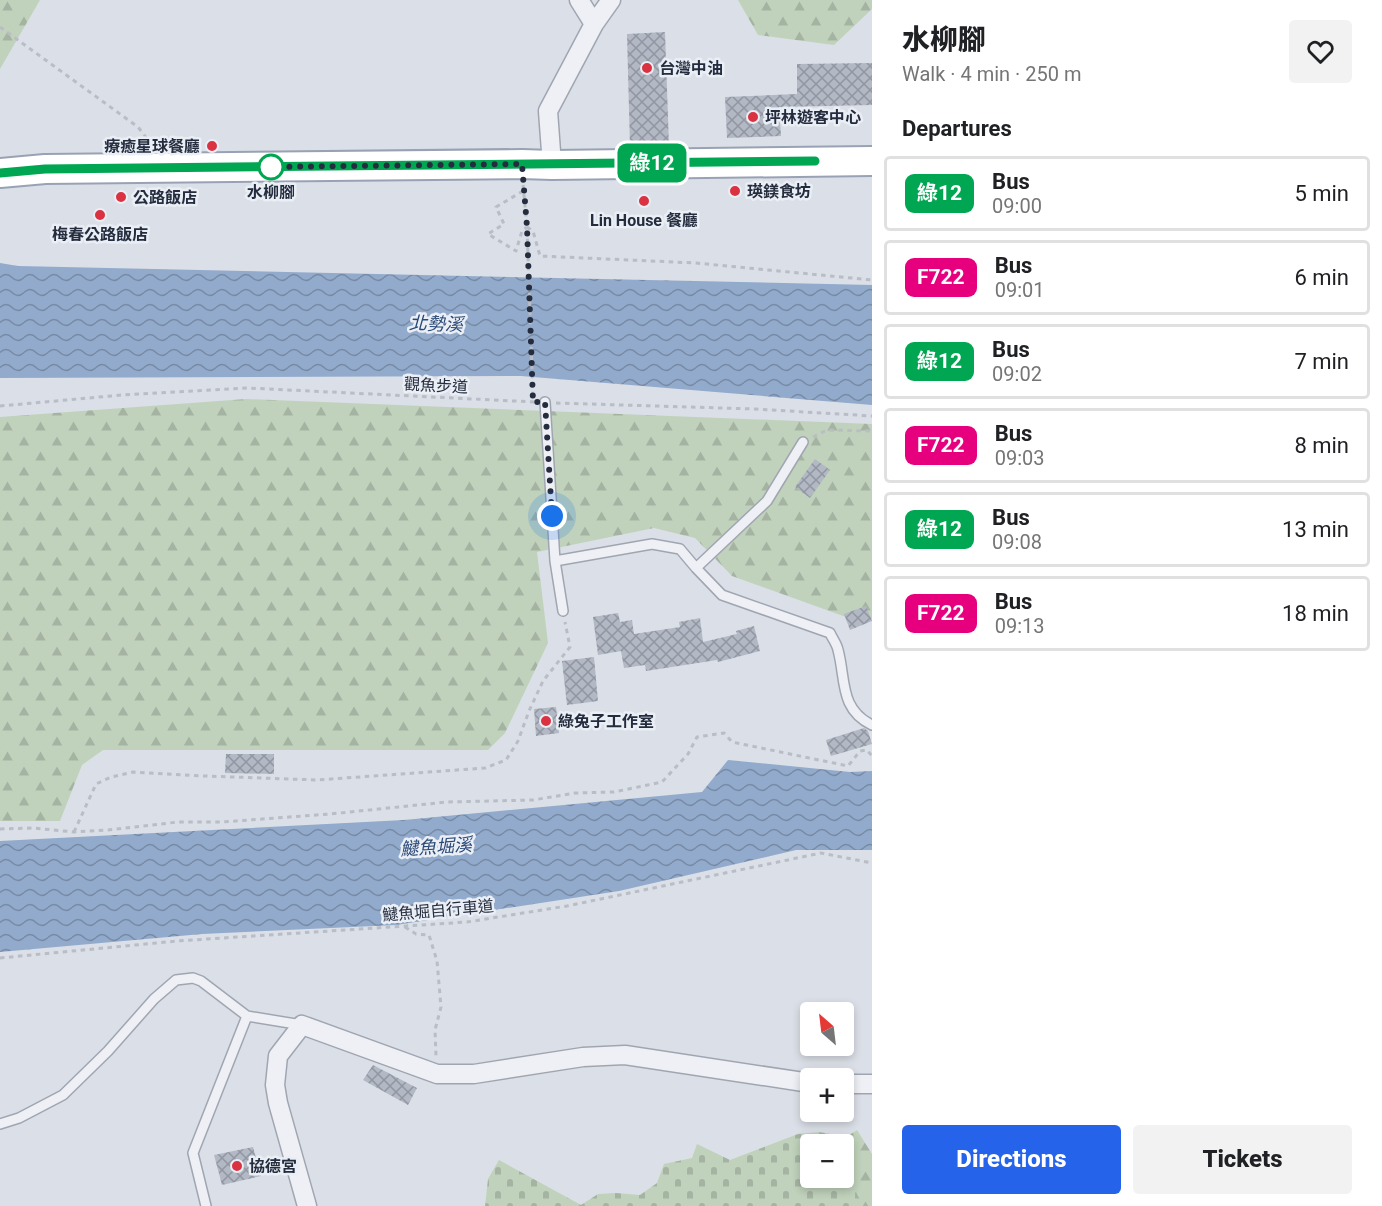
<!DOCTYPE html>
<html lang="en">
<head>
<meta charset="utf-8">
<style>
  :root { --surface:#fff; --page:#f2f2f2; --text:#202124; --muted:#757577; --line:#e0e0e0; --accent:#2563eb }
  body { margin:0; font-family:Roboto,"Noto Sans TC",sans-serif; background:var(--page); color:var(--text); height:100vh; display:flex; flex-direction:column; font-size:22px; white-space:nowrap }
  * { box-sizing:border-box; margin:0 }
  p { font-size:20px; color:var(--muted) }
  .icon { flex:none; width:33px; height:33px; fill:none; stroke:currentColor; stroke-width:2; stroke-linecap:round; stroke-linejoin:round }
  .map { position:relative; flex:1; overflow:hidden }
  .drawer { display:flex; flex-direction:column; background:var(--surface); width:510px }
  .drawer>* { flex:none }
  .badge { padding:0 12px; border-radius:9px; font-size:21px; line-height:39px }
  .needle { width:39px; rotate:332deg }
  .tools { position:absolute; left:800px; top:1002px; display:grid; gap:12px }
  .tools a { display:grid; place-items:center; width:54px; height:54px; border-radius:6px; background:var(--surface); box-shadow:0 3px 9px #0003; font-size:30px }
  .you { position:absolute; width:30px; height:30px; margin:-15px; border:4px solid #fff; border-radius:50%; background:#1a73e8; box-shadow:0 0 0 9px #1a73e833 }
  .map>.badge { position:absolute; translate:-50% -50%; box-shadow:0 0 0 3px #fff }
  h2 { padding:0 30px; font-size:22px; line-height:54px }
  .round { display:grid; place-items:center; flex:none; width:63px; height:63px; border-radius:6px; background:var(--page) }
  .overview { display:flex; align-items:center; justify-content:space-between; height:102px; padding:0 30px }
  h1 { font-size:28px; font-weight:800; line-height:45px }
  .primary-button { display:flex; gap:12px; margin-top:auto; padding:12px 30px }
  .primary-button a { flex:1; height:69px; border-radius:6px; background:var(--accent); color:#fff; font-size:24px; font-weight:800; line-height:69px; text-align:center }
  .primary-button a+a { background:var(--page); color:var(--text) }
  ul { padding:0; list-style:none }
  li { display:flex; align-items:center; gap:18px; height:75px; margin:0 12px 9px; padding:0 18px; border:3px solid var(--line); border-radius:6px }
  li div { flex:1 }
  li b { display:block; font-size:22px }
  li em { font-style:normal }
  li .badge { min-width:66px; font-weight:700; text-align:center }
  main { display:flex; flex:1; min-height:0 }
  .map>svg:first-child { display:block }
  .forest { fill:url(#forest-firs) }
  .cemetery { fill:url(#cemetery-stones); fill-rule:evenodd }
  .water { fill:url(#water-waves) }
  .building { fill:url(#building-cross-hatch) }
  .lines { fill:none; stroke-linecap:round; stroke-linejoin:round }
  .service-casing { stroke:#a0a6b1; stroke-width:12 }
  .minor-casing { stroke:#a0a6b1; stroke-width:21 }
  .primary-casing { stroke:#99a2b4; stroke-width:32 }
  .path { stroke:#b9bdc5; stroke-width:3; stroke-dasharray:4.5 4.5; stroke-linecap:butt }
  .service { stroke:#eef0f5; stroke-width:9 }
  .minor { stroke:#eef0f5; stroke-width:18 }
  .primary { stroke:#fff; stroke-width:28 }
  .line-casing { stroke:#fff; stroke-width:14 }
  .line { stroke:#00a651; stroke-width:9 }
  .walk { stroke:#242c3e; stroke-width:6; stroke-dasharray:0 10.8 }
  .poi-dot { fill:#da3241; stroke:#eaeef5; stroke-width:2 }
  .stop-dot { fill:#fff; stroke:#00a651; stroke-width:3 }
  .labels { text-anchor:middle; stroke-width:5; stroke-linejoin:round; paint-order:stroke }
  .poi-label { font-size:16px; font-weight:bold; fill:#242c3e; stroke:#eaeef5; text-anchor:start }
  .stop-label { font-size:16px; font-weight:bold; fill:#242c3e; stroke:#eaeef5 }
  .street-label { font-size:16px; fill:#242c3e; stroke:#eaeef5 }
  .water-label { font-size:18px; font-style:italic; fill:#2a4876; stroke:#eaeef5 }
</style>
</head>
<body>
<main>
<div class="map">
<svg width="872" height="1206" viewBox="0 0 872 1206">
  <defs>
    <pattern id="forest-firs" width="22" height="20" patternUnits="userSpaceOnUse" patternTransform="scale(1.5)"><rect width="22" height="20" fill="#c0d2bb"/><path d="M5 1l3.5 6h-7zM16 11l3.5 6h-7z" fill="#a5b4a2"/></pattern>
    <pattern id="cemetery-stones" width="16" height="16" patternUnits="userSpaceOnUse" patternTransform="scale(1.5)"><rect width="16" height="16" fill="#c0d2bb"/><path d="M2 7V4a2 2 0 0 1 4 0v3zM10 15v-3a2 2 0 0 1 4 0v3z" fill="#a5b4a2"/></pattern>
    <pattern id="water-waves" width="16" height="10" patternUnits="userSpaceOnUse" patternTransform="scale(1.5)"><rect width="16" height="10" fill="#92aacb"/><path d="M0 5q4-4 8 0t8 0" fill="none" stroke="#778ba6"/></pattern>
    <pattern id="building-cross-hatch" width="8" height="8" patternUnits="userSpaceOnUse" patternTransform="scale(1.5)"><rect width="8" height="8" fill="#b2b8c4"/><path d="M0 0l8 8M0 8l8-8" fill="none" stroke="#9196a1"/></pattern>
  </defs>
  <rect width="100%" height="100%" fill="#dbdfe7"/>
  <path class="forest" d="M0 0H40L0 69Z
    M738 0H872V9L834 45 758 35Z
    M246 399 872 424V619L846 617 732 576 695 538 654 528 537 552 548 643 505 733 488 750H103L82 765 60 821H0V417Z
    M857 1130 872 1154V1206H817L843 1178V1144H835Z"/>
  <path class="cemetery" d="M819 1132 844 1136 852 1157 854 1188 863 1206H485L488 1179 499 1160 581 1205 598 1194 616 1193 640 1195 657 1183 664 1164 692 1158 697 1144 730 1160 798 1134ZM810 1144H843V1178H810Z"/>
  <path class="water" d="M0 263 18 266 872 285V405L521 376 0 378Z
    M728 760 850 772 872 771V850H796L619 891 396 925 202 934 0 952V841L404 820 702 792Z"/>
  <path class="building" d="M665 32 669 146 630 147 627 34Z
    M872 63V105L779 107 781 136 727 138 725 97 797 94V64Z
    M815 459 830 470 810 498 795 487Z
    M866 606 872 621 850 630 844 614Z
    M618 613 620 622 632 620 634 634 680 627 679 622 700 618 703 642 737 634 736 631 754 626 760 651 718 662 717 660 646 671 645 665 624 668 621 651 598 655 593 617Z
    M594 657 598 701 567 705 562 661Z
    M556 707 559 733 536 736 534 709Z
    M864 728 868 731 872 744 831 756 826 740Z
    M226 754H274V774L225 773Z
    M373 1065 417 1088 408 1105 363 1080Z
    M253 1147 261 1176 222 1185 214 1155Z"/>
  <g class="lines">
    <defs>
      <path id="service" d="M545 402 555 561 563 611
        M555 561 652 544 680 549 696 568 722 595 830 633C832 638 837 644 838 650 846 679 839 709 872 725
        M696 568 767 501 803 442
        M0 1124 19 1118 63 1095 108 1051 154 999 176 980 193 978 201 981 247 1016 302 1025
        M206 1206 193 1153 247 1016"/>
      <path id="minor" d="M579 0 594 24
        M552 165 548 111 594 24 611 0
        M843 1084H872
        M307 1206 278 1103 275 1085 278 1056 302 1025 437 1074H474L583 1057 625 1055 810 1083"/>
      <path id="primary" d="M0 173 45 169 522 164 552 165 872 161"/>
    </defs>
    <use href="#service" class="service-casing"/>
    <use href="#minor" class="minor-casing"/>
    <use href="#primary" class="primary-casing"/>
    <path class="path" d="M0 27 138 127 152 145
      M523 185 527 227 533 397
      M523 191 496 207 504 224 488 234 516 251 522 231 527 227
      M527 227 533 231 540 256 696 263 872 280
      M556 403 755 409 872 416
      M0 406 122 395 248 388 535 402
      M813 437 827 430 872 431
      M0 829 33 828 74 832 108 830 178 822H222L330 814 447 802 533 800 575 793 614 792 662 782 688 754 697 737 724 733 732 742 848 766 860 751 867 750 872 756
      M74 832 96 784 111 777 133 772 205 776 317 780 485 768 506 760 518 741 529 711 543 681 570 647 565 622
      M405 927 416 934 429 935 437 961 441 1007 435 1030 436 1056
      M0 958 177 941 467 922 567 906 821 853 872 863"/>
    <use href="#service" class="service"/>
    <use href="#minor" class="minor"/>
    <use href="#primary" class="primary"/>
  </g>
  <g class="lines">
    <defs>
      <path id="line" d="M0 173 45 169 815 161"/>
    </defs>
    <use href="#line" class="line-casing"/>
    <use href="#line" class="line"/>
    <path class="walk" d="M271 167H264L522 164 527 227 533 402H545L552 516"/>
  </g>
  <g class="poi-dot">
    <circle cx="647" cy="68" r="6"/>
    <circle cx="753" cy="117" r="6"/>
    <circle cx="212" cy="146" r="6"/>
    <circle cx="735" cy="191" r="6"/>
    <circle cx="121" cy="197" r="6"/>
    <circle cx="644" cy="201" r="6"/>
    <circle cx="100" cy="215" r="6"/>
    <circle cx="546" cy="721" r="6"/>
    <circle cx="237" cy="1166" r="6"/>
  </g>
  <circle class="stop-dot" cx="271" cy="167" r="12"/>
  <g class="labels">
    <g class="poi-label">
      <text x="659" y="74">台灣中油</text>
      <text x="765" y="123">坪林遊客中心</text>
      <text x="200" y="152" text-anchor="end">療癒星球餐廳</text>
      <text x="747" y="197">瑛鎂食坊</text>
      <text x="133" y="203">公路飯店</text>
      <text x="644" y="226" text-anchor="middle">Lin House 餐廳</text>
      <text x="100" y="240" text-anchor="middle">梅春公路飯店</text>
      <text x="558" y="727">綠兔子工作室</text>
      <text x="249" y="1172">協德宮</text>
    </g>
    <g class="stop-label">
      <text x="271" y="198">水柳腳</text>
    </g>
    <g class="street-label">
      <text transform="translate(436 385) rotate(3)" y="6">觀魚步道</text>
      <text transform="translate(438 910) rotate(-5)" y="6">𩻸魚堀自行車道</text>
    </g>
    <g class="water-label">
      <text transform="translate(436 324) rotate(2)" y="6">北勢溪</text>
      <text transform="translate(436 847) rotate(-4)" y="6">𩻸魚堀溪</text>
    </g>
  </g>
</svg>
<div class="tools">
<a><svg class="needle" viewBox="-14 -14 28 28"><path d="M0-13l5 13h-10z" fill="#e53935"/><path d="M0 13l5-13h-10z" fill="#757577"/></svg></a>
<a>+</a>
<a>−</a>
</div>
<div class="you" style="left:552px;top:516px"></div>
<b class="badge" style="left:652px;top:163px;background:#00a651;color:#fff">綠12</b>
</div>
<section class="drawer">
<div class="overview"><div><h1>水柳腳</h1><p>Walk · 4 min · 250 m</p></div><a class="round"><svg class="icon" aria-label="heart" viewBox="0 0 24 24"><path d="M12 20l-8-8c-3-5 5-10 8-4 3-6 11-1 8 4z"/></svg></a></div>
<h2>Departures</h2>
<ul>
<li><span class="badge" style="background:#00a651;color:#fff">綠12</span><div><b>Bus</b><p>09:00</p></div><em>5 min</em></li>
<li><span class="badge" style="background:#e6007e;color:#fff">F722</span><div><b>Bus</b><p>09:01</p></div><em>6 min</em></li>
<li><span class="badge" style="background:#00a651;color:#fff">綠12</span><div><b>Bus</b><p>09:02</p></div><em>7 min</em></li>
<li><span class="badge" style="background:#e6007e;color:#fff">F722</span><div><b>Bus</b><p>09:03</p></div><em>8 min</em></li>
<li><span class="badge" style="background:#00a651;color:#fff">綠12</span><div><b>Bus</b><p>09:08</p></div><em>13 min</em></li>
<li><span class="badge" style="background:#e6007e;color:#fff">F722</span><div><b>Bus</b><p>09:13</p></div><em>18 min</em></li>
</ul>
<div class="primary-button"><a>Directions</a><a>Tickets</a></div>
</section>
</main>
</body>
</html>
